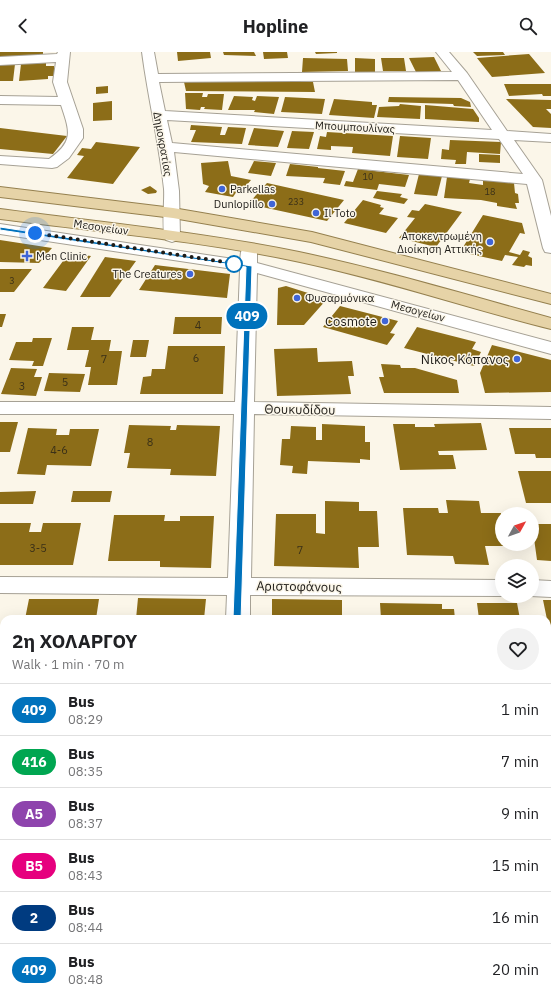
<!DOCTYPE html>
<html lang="en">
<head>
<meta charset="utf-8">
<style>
  :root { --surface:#fff; --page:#f2f2f2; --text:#202124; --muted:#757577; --line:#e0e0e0 }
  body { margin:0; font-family:"IBM Plex Sans",sans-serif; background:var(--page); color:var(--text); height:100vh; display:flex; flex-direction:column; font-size:15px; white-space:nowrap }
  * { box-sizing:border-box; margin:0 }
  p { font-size:13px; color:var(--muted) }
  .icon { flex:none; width:22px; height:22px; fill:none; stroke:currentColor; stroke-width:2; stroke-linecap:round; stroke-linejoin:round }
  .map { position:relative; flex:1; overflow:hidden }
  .details { position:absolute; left:0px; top:563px; width:551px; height:388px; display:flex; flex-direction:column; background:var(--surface); border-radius:12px 12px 0 0; box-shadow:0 4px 16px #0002 }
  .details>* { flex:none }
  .badge { padding:0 8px; border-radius:13px; font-size:14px; line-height:26px }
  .needle { width:26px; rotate:50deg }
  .tools { position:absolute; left:495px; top:455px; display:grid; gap:8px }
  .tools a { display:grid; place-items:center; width:44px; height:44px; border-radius:50%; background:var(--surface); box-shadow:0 4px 16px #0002; font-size:20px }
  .you { position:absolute; width:20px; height:20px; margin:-10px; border:3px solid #fff; border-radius:50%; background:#1a73e8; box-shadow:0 0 0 6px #1a73e833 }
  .map>.badge { position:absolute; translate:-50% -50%; box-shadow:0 0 0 2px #fff }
  .round { display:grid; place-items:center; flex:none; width:42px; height:42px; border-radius:21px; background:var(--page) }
  .headline { display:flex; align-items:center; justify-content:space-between; height:68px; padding:0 12px }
  h1 { font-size:19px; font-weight:800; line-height:30px }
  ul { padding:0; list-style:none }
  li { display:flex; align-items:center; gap:12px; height:52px; padding:0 12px; border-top:1px solid var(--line) }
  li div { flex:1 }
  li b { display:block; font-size:15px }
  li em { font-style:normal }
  li .badge { min-width:44px; font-weight:700; text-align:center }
  header { display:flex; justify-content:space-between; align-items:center; height:52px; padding:0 12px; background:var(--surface); font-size:18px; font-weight:800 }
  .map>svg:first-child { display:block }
  .building { fill:#8c6d18 }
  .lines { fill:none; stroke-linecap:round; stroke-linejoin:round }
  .minor-casing { stroke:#a6a195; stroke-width:2 }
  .major-casing { stroke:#95804f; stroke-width:2 }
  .minor { fill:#fff; fill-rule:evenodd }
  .major { fill:#e6d3a7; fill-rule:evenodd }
  .line { fill:#0072bc; stroke:#fff }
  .walk { stroke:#1e1c18; stroke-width:4; stroke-dasharray:0 7.2 }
  .poi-dot { fill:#4065d7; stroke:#fbf6e9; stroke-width:1.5 }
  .stop-dot { fill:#fff; stroke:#0072bc; stroke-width:2 }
  .labels { text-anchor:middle; stroke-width:3; stroke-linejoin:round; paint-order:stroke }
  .far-number-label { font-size:9px; fill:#3a3018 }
  .far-street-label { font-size:11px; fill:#1e1c18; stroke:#fbf6e9 }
  .far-poi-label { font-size:11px; fill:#1e1c18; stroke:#fbf6e9; text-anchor:start }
  .number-label { font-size:11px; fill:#3a3018 }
  .poi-label { font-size:13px; fill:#1e1c18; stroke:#fbf6e9; text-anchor:end }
  .street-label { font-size:13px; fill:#1e1c18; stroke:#fbf6e9 }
</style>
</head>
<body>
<header><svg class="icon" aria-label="back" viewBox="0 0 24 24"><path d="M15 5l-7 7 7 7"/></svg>Hopline<svg class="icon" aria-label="search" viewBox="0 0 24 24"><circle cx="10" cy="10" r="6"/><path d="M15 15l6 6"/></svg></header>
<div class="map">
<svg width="551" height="951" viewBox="0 0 551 951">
  <rect width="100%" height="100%" fill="#fbf6e9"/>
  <path class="building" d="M0 0H43V5L0 7Z
    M177 0H210L211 6 178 9Z
    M223 0H254L256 4 224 3Z
    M263 0H287L288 6 264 7Z
    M315 0H337V1L316 2Z
    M473 0H503L505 3 477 4Z
    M529 2 545 21 492 25 477 6Z
    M434 5 441 19 416 20 409 6Z
    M303 6 347 7 348 19 302 20Z
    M355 6 375 7V21H355Z
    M381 6H404L406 19H383Z
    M46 11V14H54V24H48V27L19 29 21 12Z
    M15 12 13 29H0V13Z
    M184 30H313L315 40 186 39Z
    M504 32H551V44H543L542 42 509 44Z
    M108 34V41L96 42V35Z
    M185 41H203L202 45H207L208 42H224L222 58 204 57 205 55H201L200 58 186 57Z
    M234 44 253 45 252 48 255 49 257 44 279 45 274 62 254 60 255 58H228Z
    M285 45 325 47 322 62 281 60Z
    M389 45 461 46 470 50 471 55 454 54 453 52 388 50Z
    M334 47 372 50V53H377L374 66 329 63Z
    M506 47 551 48V57H546L551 62V76L533 75Z
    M112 49V68L93 69V51Z
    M400 52 421 54 420 67 377 65 379 55 399 54Z
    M425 53 473 57 479 66V70L425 67Z
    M191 73 222 75 220 83H225L228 75 246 76 242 92 191 90 196 78H190Z
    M0 76 67 84 53 102 0 97Z
    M254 76 284 79 278 95 248 93Z
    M292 79 314 80 309 97 287 96Z
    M327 80 393 84 390 104 352 101 353 95 331 94V98L317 97 320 84 326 85Z
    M400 84 431 86 428 107 397 105Z
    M450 88 501 90 500 102 467 100 466 112H455L456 108 441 107 442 97 449 98Z
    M96 90 140 95 113 132 67 126 84 104 77 103 82 96 91 97Z
    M479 102 500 103V111L479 110Z
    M228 109 231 124 251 128 241 140 237 139 233 145 205 140 209 134 203 132 201 111Z
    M254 109 276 111 271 124 248 121Z
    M290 112 318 115V116L345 119 340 133 323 131 325 126 286 124Z
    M358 117 383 120 409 123 405 135 379 132 377 138 344 134 346 129 353 130Z
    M419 122 442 124 437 144 414 142Z
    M447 125 470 127 469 131 483 133V128L514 131 515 141 518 142 519 151H515L517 157 497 154V151L481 148 444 146Z
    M267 131 344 148 327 169 248 152Z
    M150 134 157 139 156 141 148 142 141 138Z
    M377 139 402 142 400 145 408 147 404 152 373 146Z
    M363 148 381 153 380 155 384 156 379 162 398 166 386 181 344 171Z
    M425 152 462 160 436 195 399 186 415 166 407 165 412 158 419 159Z
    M483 163 522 171 525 182 520 181 509 200 520 203 523 198 530 200 528 204 532 206V214L526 213 524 215 512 213 518 205 505 203 502 209 460 200Z
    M0 188 52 196 39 211 0 210Z
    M69 201 91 204 66 239 43 236Z
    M105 205 136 209 110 245H80Z
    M155 213 230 222 227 246 139 238Z
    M0 217H32L14 240H0Z
    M286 234 327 247 304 273H277L278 236Z
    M340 254 398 269 390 281 395 282 387 293 323 275Z
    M0 262H6L2 275H0Z
    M175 265H222L221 282H173Z
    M72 275H94L91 288H111L109 299H122L117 333H88L91 315H85L89 298H67Z
    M417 275 476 290 472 297 481 300 474 314 404 296Z
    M33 286H52L43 314H32L34 309 9 308 16 290H32Z
    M133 288H149L146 305H130Z
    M492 293 551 308V340L485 341 480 321Z
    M168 294H225L223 342H140L143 325 151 324 152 317H165Z
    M317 296 318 310 352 309 354 324H348L351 342 277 344 274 297Z
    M381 312 400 313 401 316H415L457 328 459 341H384L379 325H384Z
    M11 316 37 317 34 325H42L36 344 1 342Z
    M49 321 85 322 80 340 44 339Z
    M0 370H18L10 400H0Z
    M481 371 487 398 438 399 439 403H453L456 417 400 418 393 372H415V375H435L434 372Z
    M322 372 365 374V390H370V408L360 407V411L308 409 307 422 292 421 293 414 280 413 282 387H290L291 374 316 375V388H322Z
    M129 373 171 374 170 378H176L177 373 220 374 216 424 170 423 171 417 127 416 130 401H124Z
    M28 376 57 377 56 383H69L70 377H99L91 414 47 413 45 423 17 422Z
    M509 376H551V406H536L535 402H515Z
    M518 419H551V451H526Z
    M36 439 33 452H0V440Z
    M73 439H112L110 450H71Z
    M446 448 479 449 481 461H501L502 492H506V494H485L489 513 455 512 453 504 407 503 403 456H438L439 461H448Z
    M325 449 359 450V459H377L379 495H358L359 516 274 514 276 462H316V481L325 482Z
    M114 463H165L164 469H180V464H214L211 516 160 515V509H108Z
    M0 471H31L29 480H41L43 471H81L73 513H0Z
    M532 472H551V509L537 508Z
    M138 546 206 547 204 567H136Z
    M29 547H99L96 567H25Z
    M272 547 342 548V564H327V567H272Z
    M543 548H551V582H550Z
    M380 551 442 552V557H454L455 567H381Z
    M477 551H517L520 567H479Z
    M0 714H4V809H0Z
    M547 763 551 780V810H547Z
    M547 906H551V951H548L547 946Z
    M0 923H4V947H42L41 951H0Z
    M101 947H187V951H100Z
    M272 947H374V951H272Z
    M413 947H520L521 951H413Z"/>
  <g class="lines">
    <defs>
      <path id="minor" d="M58 0H70L67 30 83 77V86L69 106 57 115 52 116 0 112V104L49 107C74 89 70 80 61 53L0 52V44L58 45 53 30 56 10 0 13V5L57 2Z
        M142 0H154L158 22 452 20 436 0H449L467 21 507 79 551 82V90L514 88 542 128 551 164V201L545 200 543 196 527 132 174 100 179 139 180 185 178 188 172 190 166 188C161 181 165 149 164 137 159 90 148 46 142 0ZM458 28 492 78 165 59 159 30ZM167 68 499 87 523 122 172 91Z
        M0 172 240 208 241 200 243 196 249 195 255 196 257 200V211L551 290V302L257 221 254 350 551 355V367L254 362 251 526 502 528V544H504H502L250 543V567H226L227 543 0 541V525L228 526 234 362H0V350H235L240 218 0 182Z
        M532 528 551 529V545L530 544H532Z
        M0 859H4V887H0Z
        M547 868H551V896H547Z
        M209 947H241V951H209Z"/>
      <path id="major" d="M0 135 173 156 312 180 551 242V252L311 190 173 166 0 145Z
        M0 157C100 170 201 180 299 200 384 218 467 243 551 266V277C467 256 385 228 300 210 201 189 100 180 0 167Z"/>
    </defs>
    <use href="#minor" class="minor-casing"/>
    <use href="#major" class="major-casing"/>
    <use href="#minor" class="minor"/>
    <use href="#major" class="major"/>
  </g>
  <path class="line" d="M0 175 252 214 241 569H235L233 567 246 215 0 178Z"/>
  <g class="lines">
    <path class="walk" d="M35 181 238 212H234"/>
  </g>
  <g class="poi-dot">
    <circle cx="222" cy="137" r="4"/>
    <circle cx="272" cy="152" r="4"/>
    <circle cx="316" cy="161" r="4"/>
    <circle cx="490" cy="190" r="4"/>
    <path d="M25 198h4v4h4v4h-4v4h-4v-4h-4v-4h4z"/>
    <circle cx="190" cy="222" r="4"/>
    <circle cx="297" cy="246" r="4"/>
    <circle cx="385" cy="269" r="4"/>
    <circle cx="517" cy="307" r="4"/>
  </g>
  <circle class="stop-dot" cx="234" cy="212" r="8"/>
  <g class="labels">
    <g class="far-number-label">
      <text x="368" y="128">10</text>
      <text x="490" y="143">18</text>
      <text x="296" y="153">233</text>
      <text x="12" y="232">3</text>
    </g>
    <g class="far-street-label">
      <text transform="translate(355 75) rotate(3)" y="4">Μπουμπουλίνας</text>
      <text transform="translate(163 92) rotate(80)" y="4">Δημοκρατίας</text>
      <text transform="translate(101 175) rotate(8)" y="4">Μεσογείων</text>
      <text transform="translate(418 259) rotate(15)" y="4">Μεσογείων</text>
    </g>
    <g class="far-poi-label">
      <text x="230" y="141">Parkellas</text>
      <text x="264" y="156" text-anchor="end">Dunlopillo</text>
      <text x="324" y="165">Il Toto</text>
      <text x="482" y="188" text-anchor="end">Αποκεντρωμένη<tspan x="482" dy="13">Διοίκηση Αττικής</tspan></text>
      <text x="36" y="208">Men Clinic</text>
      <text x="182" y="226" text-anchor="end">The Creatures</text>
      <text x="305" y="250">Φυσαρμόνικα</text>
    </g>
    <g class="number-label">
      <text x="198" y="277">4</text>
      <text x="196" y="310">6</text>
      <text x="104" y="311">7</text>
      <text x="65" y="334">5</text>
      <text x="22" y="338">3</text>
      <text x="150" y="394">8</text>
      <text x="59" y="402">4-6</text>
      <text x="38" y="500">3-5</text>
      <text x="300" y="502">7</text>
    </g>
    <g class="poi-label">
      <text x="377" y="274">Cosmote</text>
      <text x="509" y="312">Νίκος Κόπανος</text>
    </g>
    <g class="street-label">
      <text transform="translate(300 357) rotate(1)" y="5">Θουκυδίδου</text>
      <text transform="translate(299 534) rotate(1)" y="5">Αριστοφάνους</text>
    </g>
  </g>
</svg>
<div class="tools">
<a><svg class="needle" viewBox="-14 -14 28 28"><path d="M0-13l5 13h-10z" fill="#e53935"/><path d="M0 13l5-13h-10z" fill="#757577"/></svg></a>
<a><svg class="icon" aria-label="layers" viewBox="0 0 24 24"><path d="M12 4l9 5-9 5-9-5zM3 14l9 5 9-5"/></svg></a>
</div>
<div class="you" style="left:35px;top:181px"></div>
<b class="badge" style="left:247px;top:264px;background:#0072bc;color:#fff">409</b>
<section class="details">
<div class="headline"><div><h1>2η ΧΟΛΑΡΓΟΥ</h1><p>Walk · 1 min · 70 m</p></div><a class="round"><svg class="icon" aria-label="heart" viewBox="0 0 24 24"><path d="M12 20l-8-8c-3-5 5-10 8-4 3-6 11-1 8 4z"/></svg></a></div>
<ul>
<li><span class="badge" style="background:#0072bc;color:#fff">409</span><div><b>Bus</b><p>08:29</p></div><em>1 min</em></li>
<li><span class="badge" style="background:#00a651;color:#fff">416</span><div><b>Bus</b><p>08:35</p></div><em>7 min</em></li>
<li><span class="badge" style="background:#8e44ad;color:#fff">A5</span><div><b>Bus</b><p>08:37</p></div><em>9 min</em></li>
<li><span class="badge" style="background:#e6007e;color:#fff">Β5</span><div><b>Bus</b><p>08:43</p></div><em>15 min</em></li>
<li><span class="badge" style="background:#003b80;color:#fff">2</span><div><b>Bus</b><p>08:44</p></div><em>16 min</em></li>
<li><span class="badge" style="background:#0072bc;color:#fff">409</span><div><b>Bus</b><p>08:48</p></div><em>20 min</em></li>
</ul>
</section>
</div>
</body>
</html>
